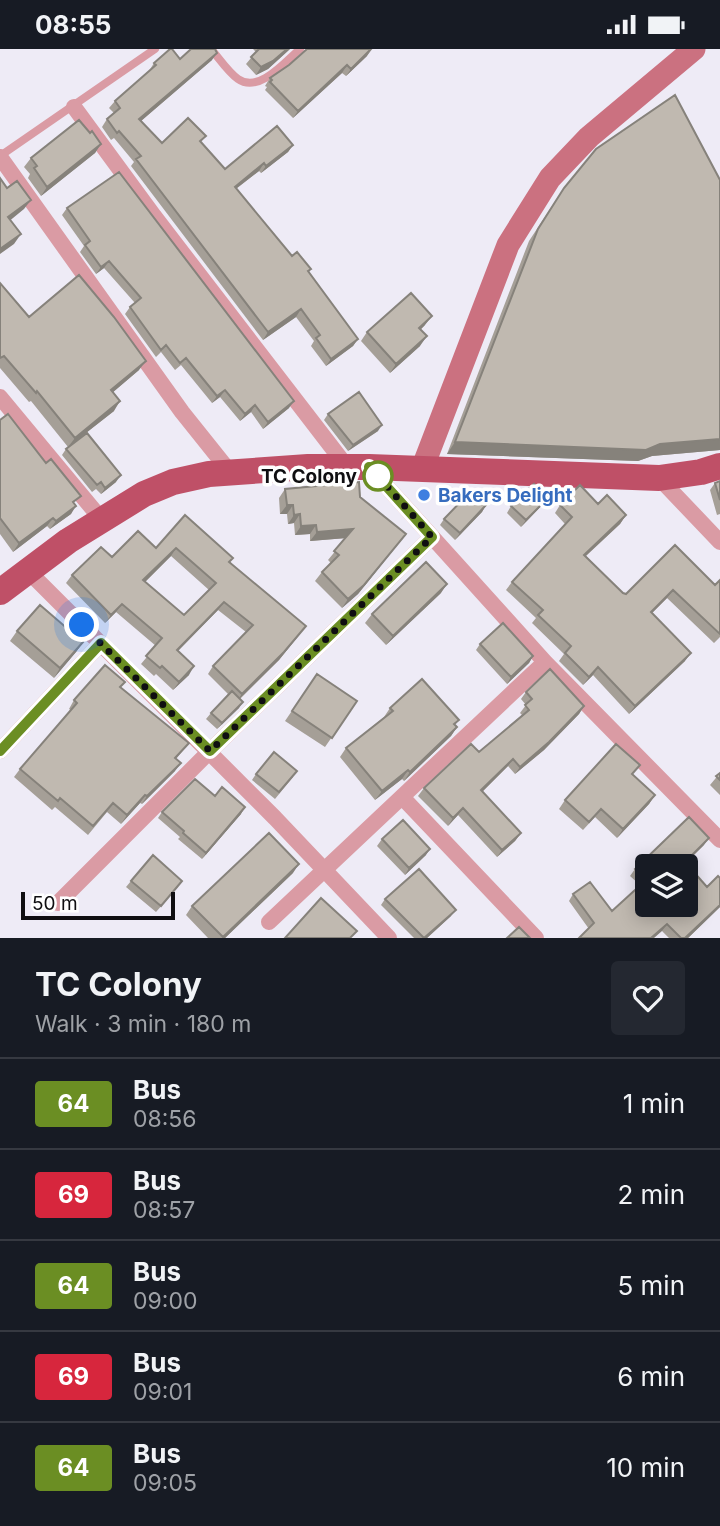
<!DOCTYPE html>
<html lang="en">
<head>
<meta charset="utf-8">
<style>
  :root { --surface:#171b24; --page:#242831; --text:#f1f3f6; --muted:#9ea1a6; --line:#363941 }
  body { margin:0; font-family:Inter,sans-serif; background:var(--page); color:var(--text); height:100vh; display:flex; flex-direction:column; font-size:26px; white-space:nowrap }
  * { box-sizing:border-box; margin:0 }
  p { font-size:23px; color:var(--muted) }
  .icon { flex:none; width:38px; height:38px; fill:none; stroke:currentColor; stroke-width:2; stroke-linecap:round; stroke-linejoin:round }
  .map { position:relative; height:889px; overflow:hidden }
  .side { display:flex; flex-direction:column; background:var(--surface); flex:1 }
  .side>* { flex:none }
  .badge { padding:0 14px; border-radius:5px; font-size:24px; line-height:46px }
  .tools { position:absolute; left:635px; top:805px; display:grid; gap:14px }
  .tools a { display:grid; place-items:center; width:63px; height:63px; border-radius:7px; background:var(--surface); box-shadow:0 4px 18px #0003; font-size:35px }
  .scale { position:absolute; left:21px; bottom:18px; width:154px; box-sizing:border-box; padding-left:7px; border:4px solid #0f0e11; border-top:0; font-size:19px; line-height:24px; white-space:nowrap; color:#0f0e11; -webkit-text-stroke:5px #fff; paint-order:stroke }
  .you { position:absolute; width:35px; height:35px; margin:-18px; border:5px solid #fff; border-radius:50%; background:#1a73e8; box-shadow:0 0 0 10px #1a73e833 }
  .map>.badge { position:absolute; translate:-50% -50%; box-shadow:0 0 0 4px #fff }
  .round { display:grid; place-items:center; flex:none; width:74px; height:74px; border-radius:7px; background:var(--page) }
  .summary { display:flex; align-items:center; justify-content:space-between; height:119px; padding:0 35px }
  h1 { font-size:33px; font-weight:700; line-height:52px }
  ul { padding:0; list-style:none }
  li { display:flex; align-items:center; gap:21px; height:91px; padding:0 35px; border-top:2px solid var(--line) }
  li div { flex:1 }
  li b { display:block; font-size:26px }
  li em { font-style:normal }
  li .badge { min-width:77px; font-weight:700; text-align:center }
  .status { display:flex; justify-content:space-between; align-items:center; height:49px; padding:0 35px; background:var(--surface); direction:ltr }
  .status svg { height:19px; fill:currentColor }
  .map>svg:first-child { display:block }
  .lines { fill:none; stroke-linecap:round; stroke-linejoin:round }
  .lane { stroke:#da9ba4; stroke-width:8 }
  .street { stroke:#da9ba4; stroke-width:16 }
  .secondary { stroke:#cb7180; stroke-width:23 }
  .primary { stroke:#bf5067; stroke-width:26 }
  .wall { fill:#a59f97; fill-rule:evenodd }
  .shaded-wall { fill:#86827b }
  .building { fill:#c0b9b0; stroke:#86827b; stroke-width:2; fill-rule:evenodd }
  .line-casing { stroke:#fff; stroke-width:16 }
  .line { stroke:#6b8e23; stroke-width:10 }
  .walk { stroke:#0f0e11; stroke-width:7; stroke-dasharray:0 12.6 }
  .stop-dot { fill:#fff; stroke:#6b8e23; stroke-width:3.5 }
  .shop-dot { fill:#3f7fe0; stroke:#fff; stroke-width:2.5 }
  .labels { text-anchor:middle; stroke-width:7; stroke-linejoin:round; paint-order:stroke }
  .stop-label { font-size:19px; font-weight:bold; fill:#0f0e11; stroke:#fff; text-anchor:end }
  .shop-label { font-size:19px; font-weight:bold; fill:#366cbe; stroke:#fff; text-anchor:start }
</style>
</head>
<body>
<div class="status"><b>08:55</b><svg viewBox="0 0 49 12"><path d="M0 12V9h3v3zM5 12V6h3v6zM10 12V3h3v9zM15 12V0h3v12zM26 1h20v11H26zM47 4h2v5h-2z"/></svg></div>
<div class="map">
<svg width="720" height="889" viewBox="0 0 720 889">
  <rect width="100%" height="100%" fill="#eeebf6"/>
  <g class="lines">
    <path class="lane" d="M211 0C219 9 228 23 238 30 259 45 286 12 300 0
      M0 107 155 0"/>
    <path class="street" d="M74 58 154 167 347 418
      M0 108 182 363 230 423
      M0 348 102 471
      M369 418 545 613 720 791
      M659 429 720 493
      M28 522 275 769 389 889
      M0 702 101 594
      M403 749 536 889
      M58 854 210 702 432 488
      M269 873 545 613"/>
    <path class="secondary" d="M422 420 508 196 550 129 589 88 694 0"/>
    <path class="primary" d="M0 543 68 492 144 445 173 433 209 425 308 418H369L659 429 701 423 720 417"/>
  </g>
  <path class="wall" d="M253 0H290L268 20 256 26 246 15 256 3Z
    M367 7 346 27 342 24 293 69 265 41 267 38 265 37 270 29 289 16Z
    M180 10 212 11 141 72 162 94 206 87 201 93 225 120 293 96 288 103 261 124 259 122 236 140 292 207 311 220 309 223 358 290 353 297 326 317 311 297 314 292 296 268 263 291 131 117 134 113 114 89 111 91 102 78 107 70 114 64 109 59 115 52 149 22 154 14Z
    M90 84 101 95 95 104 41 147 28 129 30 125 24 118 31 109Z
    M720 131V401L652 407 638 412 447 405 529 192 556 151Z
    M67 159 289 359 263 380 251 363 240 372 220 348 212 354 181 316 175 321 161 303 156 308 125 265 130 258 135 254 104 219 96 225 80 203 84 197 62 166Z
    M0 234 29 268 139 321 113 343 114 362 68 398 31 352 29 353 0 319Z
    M425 276 421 280 420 297 390 324 361 292 367 283Z
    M328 365 378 382 348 402 324 371Z
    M0 371 75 455 71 465 50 480 47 477 13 503 0 485Z
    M66 400 116 433 101 445 96 440 92 443 62 406Z
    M720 432V465L717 466 710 441 715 434Z
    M285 440 360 448 406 485 358 545 342 559 315 532 322 523 331 514 328 511 346 489 310 492V485L295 486 294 474 288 475 287 465H280L279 449Z
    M548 449 543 455 521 478 507 464 511 457Z
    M598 455 626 466 620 475 586 507 623 544 626 545 715 536 720 531V588L714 594 667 549 652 564 685 612 629 665 593 626 583 636 559 612 564 605 532 574 536 569 506 541 512 533 565 475 555 464 560 456Z
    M486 456 482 463 455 491 440 476 444 470Z
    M185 466 300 585 279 611 240 650 239 659 217 680 206 670 211 664 228 645 208 625 213 617 246 583 218 561 178 602 189 626 173 641 156 625 154 627 141 615 156 597 116 563 105 574 66 534 72 526 112 508 156 499ZM171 507 209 541 184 566 145 533Z
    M441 544 386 596 365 574 372 565Z
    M17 582 83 593 76 603 54 629 10 592Z
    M480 595 533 607 529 614 507 635 476 601Z
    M317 625 357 652 325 698 285 672Z
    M121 639 189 694 176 710 175 722 142 755 140 754 121 775 107 763 88 786 55 758 52 761 14 728 20 720 71 661 69 660 74 651Z
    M526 643 584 657 579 665 544 701 515 725 508 717 482 743 521 784 515 792 497 808 458 766 448 777 418 747 424 739 479 703 522 666 520 664 526 656 521 650Z
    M390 659 459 671 455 676 457 678 451 687 404 732 402 730 375 751 340 708 346 699 384 668Z
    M720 724V746L710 736Z
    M256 725 293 728 275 750 252 731Z
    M633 726 655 746 649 755 617 789 595 768 583 781 559 760 565 751Z
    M215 747 241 765 202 810 178 790 180 788 158 769 162 763Z
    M382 790 426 806 405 826 377 797Z
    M704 796 686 814 707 838 720 829V858L688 889H669L662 882 589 880 569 852 573 845 612 862 640 836 630 827 635 820Z
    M293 824 225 889H208L186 866 192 857Z
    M131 832 178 838 156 863 126 838Z
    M385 850 451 867 427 889H414L381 856Z"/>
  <path class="shaded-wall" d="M287 0H290L268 20 256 26 261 18Z
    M372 0 367 7 346 27 351 20Z
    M217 4 212 11 134 78 139 70Z
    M347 16 342 24 293 69 298 62Z
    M101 95 95 104 41 147 47 138Z
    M293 96 288 103 261 124 266 117Z
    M264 114 259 122 229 145 235 138Z
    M31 151 24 160 2 178 8 168Z
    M21 185 14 195 0 205V200Z
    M109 212 104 219 96 225 101 218Z
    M301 260 296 268 263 291 268 283Z
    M432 267 425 276 413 288 419 279Z
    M427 287 420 297 390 324 396 315Z
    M358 290 353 297 326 317 331 310Z
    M146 312 139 321 105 350 111 341Z
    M225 341 220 348 212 354 217 347Z
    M120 352 114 362 68 398 75 389Z
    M294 352 289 359 263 380 268 373Z
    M255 356 251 363 240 372 245 365Z
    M382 376 378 382 348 402 353 396Z
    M720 390V401L652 407 638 412 447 405 455 393 660 395Z
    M121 426 116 433 101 445 105 439Z
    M548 449 543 455 521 478 526 471Z
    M287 456H293L287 465H280Z
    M486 456 482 463 455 491 460 484Z
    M76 457 71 465 50 480 56 472Z
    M300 465 294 474 288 475 294 466Z
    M626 466 620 475 578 514 584 506Z
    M53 469 47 477 13 503 19 494Z
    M316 476 310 485 295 486 301 477Z
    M353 480 347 489 310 492 317 483Z
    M406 485 358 545 342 559 348 550Z
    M176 499 171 507 138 540 143 531Z
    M447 535 441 544 386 596 393 587Z
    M673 541 667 549 645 571 651 563Z
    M224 553 218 561 171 609 177 601Z
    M122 555 116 563 105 574 111 566Z
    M306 577 279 611 236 653 242 645Z
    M83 593 76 603 54 629 60 619Z
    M691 604 685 612 629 665 635 657Z
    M533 607 529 614 507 635 511 628Z
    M194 617 189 626 173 641 179 633Z
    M598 618 593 626 583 636 589 628Z
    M243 653 239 659 217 680 222 674Z
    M584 657 579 665 544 701 515 725 520 718Z
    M457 678 451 687 404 732 410 723Z
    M513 710 508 717 476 749 481 741Z
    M181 714 175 722 142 755 147 747Z
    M408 721 402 730 375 751 382 742Z
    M145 746 140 754 121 775 127 766Z
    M655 746 649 755 617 789 623 780Z
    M245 758 241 765 202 810 206 804Z
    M463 759 458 766 448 777 453 769Z
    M521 784 515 792 497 808 502 801Z
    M709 789 704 796 682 817 685 813Z
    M430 800 426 806 405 826 409 819Z
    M299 815 293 824 225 889H222Z
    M720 856V858L688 889H685Z
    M456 861 451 867 427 889H424Z
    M667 875 662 882 654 889H651Z"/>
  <path class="building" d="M170 0H172L180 10 191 0H215L217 4 139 70 162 94 188 69 206 87 200 92 225 120 277 77 293 96 266 117 264 114 235 138 292 207 297 203 311 220 308 222 358 290 331 310 316 289 320 286 301 260 268 283 136 110 141 107 119 82 117 84 107 70 120 59 115 52 156 16 154 14Z
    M259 0H287L273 12 261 18 251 8Z
    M307 0H371L351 20 347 16 298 62 270 33 272 31 270 29 289 16Z
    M675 46 720 131V390L660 395 646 401 455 393 538 180 564 139 596 100Z
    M79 71 90 84 92 82 101 95 47 138 34 119 37 117 31 109Z
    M119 123 294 352 268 373 255 356 245 365 225 341 217 347 186 309 180 314 166 296 161 301 130 258 141 249 109 212 101 218 85 196 90 192 67 159Z
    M0 129 7 139 17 132 31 151 8 168 21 185 0 200Z
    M79 226 114 268 146 312 111 341 120 352 75 389 37 342 36 344 4 307 0 309V234L29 268Z
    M411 244 432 267 419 279 427 287 396 315 367 283Z
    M359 343 382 376 353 396 328 365Z
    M8 365 46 414 51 410 81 447 73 453 76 457 56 472 53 469 19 494 0 469V371Z
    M87 384 121 426 105 439 101 433 97 436 66 400Z
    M720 432V451L715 434Z
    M359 433 360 448 406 485 364 536 348 550 322 523 339 506 334 502 353 480 317 483 316 476 301 477 300 465 294 466 293 456H287L285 440Z
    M534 435 548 449 526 471 511 457Z
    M580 436 598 455 607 446 626 466 584 506 623 544 626 545 675 496 715 536 720 531V585L673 541 651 563 691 604 635 657 598 618 589 628 565 604 571 597 538 566 543 561 512 533 572 468 560 456Z
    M471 442 486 456 460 484 444 470Z
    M185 466 233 509 229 513 306 577 284 603 242 645 213 617 253 576 224 553 177 601 194 617 179 633 162 617 160 619 146 607 162 589 122 555 111 566 72 526 101 498 112 508 138 482 156 499ZM176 499 216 534 184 566 143 531Z
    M426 513 447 535 393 587 372 565Z
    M40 556 83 593 60 619 17 582Z
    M503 574 533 607 511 628 480 595Z
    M105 616 125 633 120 638 189 694 175 709 181 714 147 747 145 746 127 766 113 754 93 777 60 749 58 752 20 720 77 654 74 651Z
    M550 620 584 657 549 693 520 718 513 710 481 741 521 784 502 801 463 759 453 769 424 739 471 695 479 703 529 661 525 656 532 650 526 643Z
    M317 625 357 652 332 689 292 662Z
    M422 630 459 671 454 675 457 678 410 723 408 721 382 742 346 699 393 662 390 659Z
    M232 642 243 653 222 674 211 664Z
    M616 695 640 716 632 725 655 746 623 780 601 760 589 773 565 751Z
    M274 703 297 722 279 743 256 725Z
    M720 724V731L716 727Z
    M195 730 215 747 222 738 245 758 206 804 183 784 184 782 162 763Z
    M689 768 709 789 685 813 707 838 718 827 720 829V856L685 889H681L667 875 651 889H579L594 874 573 845 590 833 612 862 646 831 635 820ZM648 817H686V856H648Z
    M403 771 430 800 409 819 382 790Z
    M269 784 299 815 223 888 192 857Z
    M153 806 182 832 161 857 131 832Z
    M419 820 456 861 424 889 385 850Z
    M321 849 357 882 350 889H285Z
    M519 878 530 889H507Z"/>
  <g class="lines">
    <defs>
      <path id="line" d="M0 702 101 594 210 702 432 488 369 418"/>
    </defs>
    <use href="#line" class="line-casing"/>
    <use href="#line" class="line"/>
    <path class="walk" d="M82 576 210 702 432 488 378 427"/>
  </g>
  <circle class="stop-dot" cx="378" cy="427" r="14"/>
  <circle class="shop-dot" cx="424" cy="446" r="7"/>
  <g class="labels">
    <g class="stop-label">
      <text x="357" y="434">TC Colony</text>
    </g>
    <g class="shop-label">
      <text x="438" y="453">Bakers Delight</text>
    </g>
  </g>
</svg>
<div class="tools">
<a><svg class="icon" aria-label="layers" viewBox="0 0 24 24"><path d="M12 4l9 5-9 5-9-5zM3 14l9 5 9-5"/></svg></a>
</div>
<div class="scale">50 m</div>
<div class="you" style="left:82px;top:576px"></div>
</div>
<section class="side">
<div class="summary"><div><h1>TC Colony</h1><p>Walk · 3 min · 180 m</p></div><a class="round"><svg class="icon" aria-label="heart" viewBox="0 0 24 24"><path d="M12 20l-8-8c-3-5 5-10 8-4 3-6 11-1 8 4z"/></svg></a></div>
<ul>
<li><span class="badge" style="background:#6b8e23;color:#fff">64</span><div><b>Bus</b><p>08:56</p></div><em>1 min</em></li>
<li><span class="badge" style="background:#d7263d;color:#fff">69</span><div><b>Bus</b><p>08:57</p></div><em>2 min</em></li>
<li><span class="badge" style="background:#6b8e23;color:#fff">64</span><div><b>Bus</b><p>09:00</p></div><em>5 min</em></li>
<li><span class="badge" style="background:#d7263d;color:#fff">69</span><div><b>Bus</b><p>09:01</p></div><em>6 min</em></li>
<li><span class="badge" style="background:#6b8e23;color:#fff">64</span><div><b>Bus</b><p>09:05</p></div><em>10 min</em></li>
</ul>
</section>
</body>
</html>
